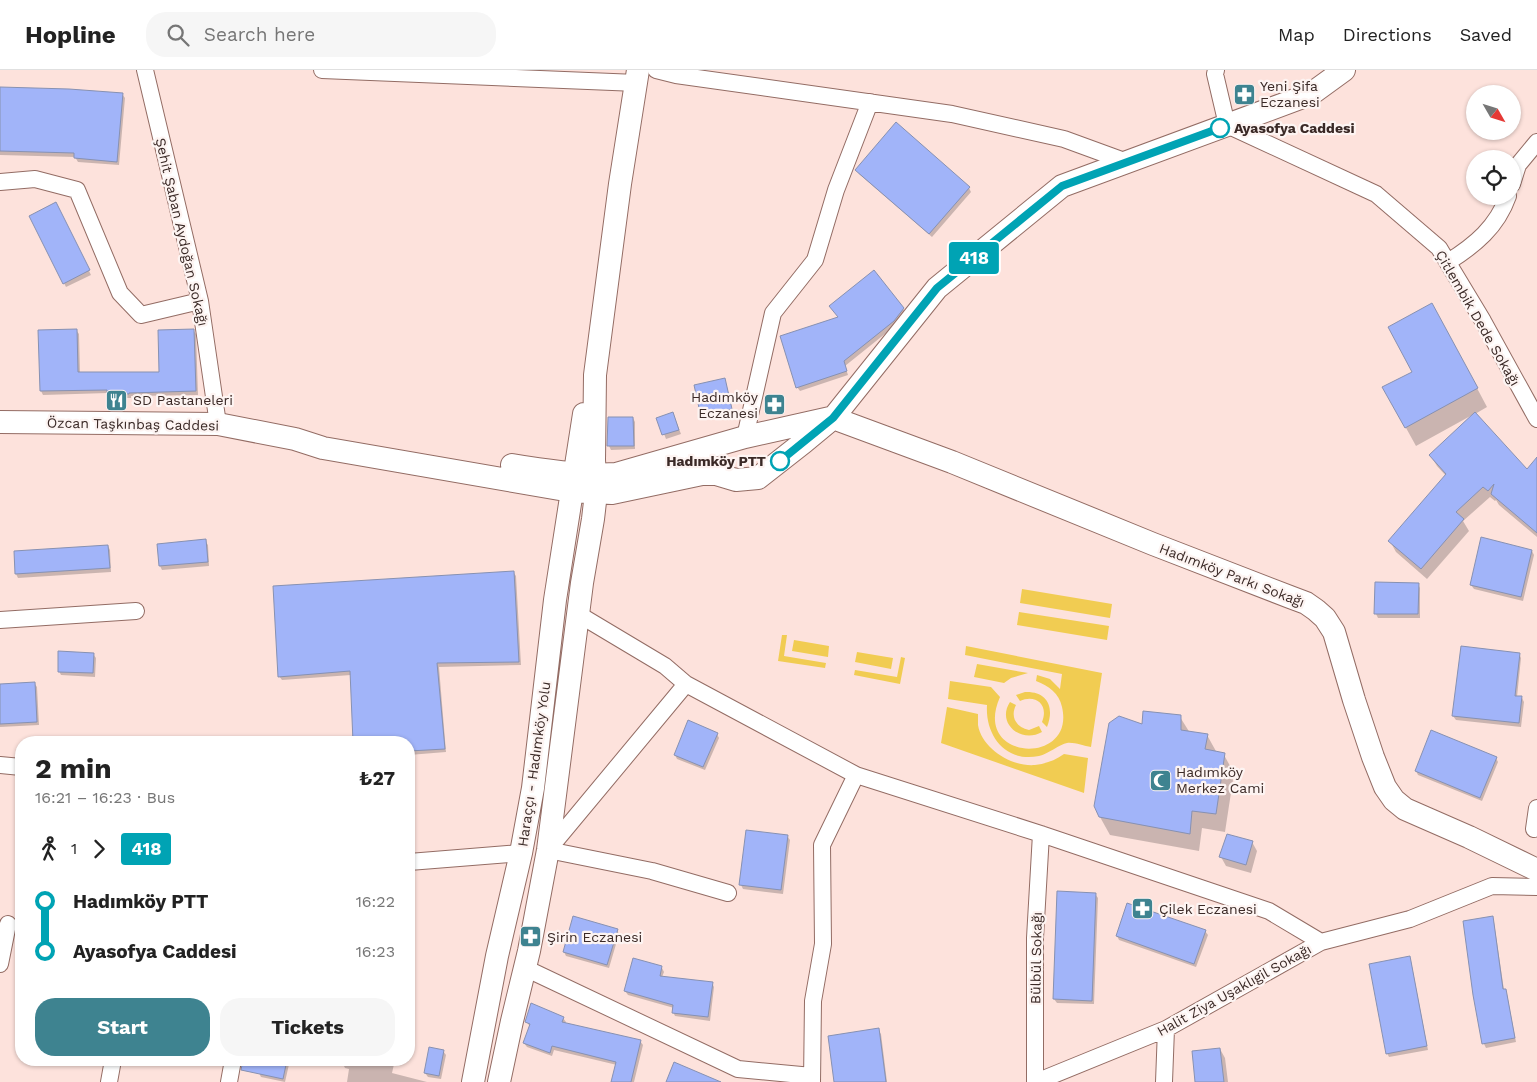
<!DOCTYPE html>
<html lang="en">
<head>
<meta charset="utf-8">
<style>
  :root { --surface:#fff; --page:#f6f6f6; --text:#222; --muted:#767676; --line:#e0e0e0; --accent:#3e8390 }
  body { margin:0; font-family:"Work Sans",sans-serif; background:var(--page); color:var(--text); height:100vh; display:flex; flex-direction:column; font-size:19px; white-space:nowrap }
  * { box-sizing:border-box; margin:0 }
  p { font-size:16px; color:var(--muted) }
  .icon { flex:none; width:28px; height:28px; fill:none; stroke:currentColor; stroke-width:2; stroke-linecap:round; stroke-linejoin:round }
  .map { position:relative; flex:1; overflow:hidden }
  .details { position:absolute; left:15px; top:666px; width:400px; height:330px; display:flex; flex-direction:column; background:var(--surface); border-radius:20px; box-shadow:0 1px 4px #0004 }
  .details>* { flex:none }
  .badge { padding:0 10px; border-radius:4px; font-size:18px; line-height:32px }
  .needle { width:32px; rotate:129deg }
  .fabs { position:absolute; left:1466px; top:15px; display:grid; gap:10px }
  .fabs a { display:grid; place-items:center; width:55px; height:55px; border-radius:50%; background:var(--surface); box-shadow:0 1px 4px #0004; font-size:25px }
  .map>.badge { position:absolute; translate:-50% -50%; box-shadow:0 0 0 2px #fff }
  .legs { display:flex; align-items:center; gap:8px; height:55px; padding:0 20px; font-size:16px }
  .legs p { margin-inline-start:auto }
  .overview { display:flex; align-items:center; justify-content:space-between; height:85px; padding:0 20px }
  h1 { font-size:28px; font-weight:700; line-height:38px }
  .primary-button { display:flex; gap:10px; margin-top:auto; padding:10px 20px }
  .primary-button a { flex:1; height:58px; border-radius:20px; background:var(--accent); color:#fff; font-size:20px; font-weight:700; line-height:58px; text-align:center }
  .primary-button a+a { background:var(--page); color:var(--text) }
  ul { padding:0 20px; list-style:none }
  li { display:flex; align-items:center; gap:18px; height:50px; font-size:19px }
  li i { display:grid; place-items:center; width:8px; height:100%; margin:0 6px; background:currentColor }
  li i::after { content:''; width:12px; height:12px; margin:-6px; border:4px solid; border-radius:50%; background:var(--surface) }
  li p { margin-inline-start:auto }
  li:first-child i { background:linear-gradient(#0000 50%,currentColor 0) }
  li:last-child i { background:linear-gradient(currentColor 50%,#0000 0) }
  header { display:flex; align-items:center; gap:30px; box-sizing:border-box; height:70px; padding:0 25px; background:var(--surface); border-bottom:1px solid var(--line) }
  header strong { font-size:24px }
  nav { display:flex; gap:28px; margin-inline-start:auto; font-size:18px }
  .search { width:350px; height:45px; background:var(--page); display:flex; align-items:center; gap:12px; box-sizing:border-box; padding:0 18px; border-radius:20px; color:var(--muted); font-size:19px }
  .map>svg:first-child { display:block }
  .green { fill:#f1cc52 }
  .shadow { fill:#0003 }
  .building { fill:#a1b4f9; stroke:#8791b2 }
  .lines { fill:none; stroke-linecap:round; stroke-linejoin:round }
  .street-casing { stroke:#936c64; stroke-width:18 }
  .secondary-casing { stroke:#936c64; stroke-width:24 }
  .street { stroke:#fff; stroke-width:16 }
  .secondary { stroke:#fff; stroke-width:22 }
  .line-1-casing { stroke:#fff; stroke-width:11 }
  .line-1 { stroke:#00a3b4; stroke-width:8 }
  .stop-1-dot { fill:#fff; stroke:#00a3b4; stroke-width:2.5 }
  .labels { text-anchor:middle; stroke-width:4.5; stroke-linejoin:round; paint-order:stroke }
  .poi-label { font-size:14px; fill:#3a2926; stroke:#fdf4f2; text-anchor:start }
  .stop-label { font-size:14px; font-weight:bold; fill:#3a2926; stroke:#fdf4f2; text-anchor:start }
  .street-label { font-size:14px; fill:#3a2926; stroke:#fdf4f2 }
</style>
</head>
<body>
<header>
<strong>Hopline</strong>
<div class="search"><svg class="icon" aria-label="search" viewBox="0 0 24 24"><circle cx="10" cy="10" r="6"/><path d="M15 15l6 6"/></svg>Search here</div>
<nav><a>Map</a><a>Directions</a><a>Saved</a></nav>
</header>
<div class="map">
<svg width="1537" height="1012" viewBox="0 0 1537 1012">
  <rect width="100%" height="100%" fill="#fde2dc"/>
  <path class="green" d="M1022 519 1112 534 1110 548 1020 533Z
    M1019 542 1109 556 1107 570 1017 555Z
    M782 565H787L784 586 826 593 825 598 778 591Z
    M794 570 829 576 828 587 792 581Z
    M966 576 1102 603 1091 677C1084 676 1074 672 1067 673 1060 674 1048 684 1039 686 1006 693 985 666 987 635L948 629 950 611 991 617 1000 627C971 692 1076 696 1062 637 1059 623 1049 616 1036 611L1037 605 1050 609 1060 619 1062 604 965 585Z
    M857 582 893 588 891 599 855 592Z
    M901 587 905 588 900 614 854 605 855 600 897 607Z
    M977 594 1028 603 1011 608 1004 613 974 607Z
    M1025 622C1047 621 1055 637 1047 657L1042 652C1049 635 1036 624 1020 631L1016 625Z
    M1010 632 1016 635C1010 647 1016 657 1029 660L1039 656 1042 662C1021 674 996 653 1010 632Z
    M947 637 978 644C978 647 978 652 978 655 982 679 1012 697 1035 695 1045 694 1056 690 1064 684L1088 688 1084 723 941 673Z"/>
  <path class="shadow" d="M0 19 122 24 125 28 119 95 78 92 75 87 0 85Z
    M857 100 969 118 971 122 932 167 859 104Z
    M58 138 91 205 66 217 64 213Z
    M903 239 906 243 896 255 845 296 848 305 800 321 797 317Z
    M1442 252 1487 337 1475 344 1527 401 1537 403V467L1499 435 1496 430 1495 431 1490 427 1463 451 1469 461 1427 509 1396 482 1390 471 1446 406 1437 396 1430 385 1474 344 1416 376 1384 318 1413 302Z
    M76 260 79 264 80 303 160 304 193 260 196 264 198 325 131 326V328H110L108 323 43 325 41 321 39 261Z
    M724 309 726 313 733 343 705 350 702 346Z
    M673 343 681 364 666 369 658 348Z
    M633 348 635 352V379L611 380 609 376Z
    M205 471 208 475 209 496 162 500 160 496 158 475Z
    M108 476 110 480 111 502 18 508 16 504 15 482Z
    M1532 481 1534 485 1523 531 1474 519 1471 515Z
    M513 502 516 506 521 595 439 597 446 682 409 685V672H355L351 605 282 610 279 606Z
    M1418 514 1420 518V548H1378L1376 544Z
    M93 584 96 588 95 607 61 605 59 601Z
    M1519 584 1521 588 1517 627 1522 628 1524 632 1521 657 1456 650 1453 646Z
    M34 613 37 617 39 655 0 657V615Z
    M1180 647 1190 663 1207 665 1217 683 1224 685 1234 703 1225 762 1202 758 1199 781 1110 765 1100 747 1143 656Z
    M717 664 719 668 705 700 677 689 675 685Z
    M1496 688 1498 692 1482 731 1418 705 1416 701Z
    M787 766 790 770 783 824 743 819 741 815Z
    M1252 772 1257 781 1251 803 1226 796 1221 787Z
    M1095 824 1098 828 1094 934 1057 933 1054 929Z
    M1492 848 1494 852 1504 920 1507 924 1516 972 1486 978 1484 974 1464 852Z
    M617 860 619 864 609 898 566 886 564 882Z
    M1205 861 1208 865 1196 897 1119 870 1117 866Z
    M1409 887 1411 891 1428 980 1389 987 1387 983Z
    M662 898 664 902 662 907 712 913 714 917 710 951 675 946 673 942 674 938 628 925 625 921Z
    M563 948 566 952 565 954 640 971 643 975 634 1012H613L617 995 554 980 552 986 527 977 524 973 530 957 527 952Z
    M878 960 881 964 887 1012H836Z
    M1220 979 1225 988 1228 1012H1197Z
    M443 981 446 985 441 1009 428 1007 425 1003Z
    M261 990H290L285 1012 261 1007 259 1003Z
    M344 990H395L392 1003 427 1012H347L349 999 345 998 343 994Z"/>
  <path class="building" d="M0 17 69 19 123 23 117 92 74 88V83L0 81Z
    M896 52 970 117 929 164 855 100Z
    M56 132 90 200 63 214 29 146Z
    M874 200 904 238 894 251 844 291 847 301 796 318 780 266 838 247 829 236Z
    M1432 233 1478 318 1405 358 1382 317 1412 302 1388 257Z
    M77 259 78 302H159L158 260 194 259 196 321 129 323V324H107V320L40 321 38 260Z
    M725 308 732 339 701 347 694 315Z
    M673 342 679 360 662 365 656 348Z
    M1475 342 1527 399 1537 387V463L1491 424 1494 414 1488 421 1483 417 1456 442 1464 449 1421 499 1388 471 1446 404 1429 385Z
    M608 347H633L634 376H607Z
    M1481 467 1532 480 1521 527 1470 515Z
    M206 469 208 492 159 496 157 474Z
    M108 475 110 498 15 504 14 481Z
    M514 501 519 592 437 593 445 679 409 681V672H353L350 601 278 607 273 516Z
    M1375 512 1419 513 1418 544H1374Z
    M1461 576 1520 583 1515 626H1522L1519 653 1452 646Z
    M58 581 94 583 93 603 58 602Z
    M35 612 37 652 0 654V614Z
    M1143 641 1181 645V660L1208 664 1205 679 1225 683 1216 744 1192 741 1190 764 1099 747 1094 736 1109 653 1119 646 1142 654Z
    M688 650 718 663 703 697 674 685Z
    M1431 660 1497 687 1480 728 1415 701Z
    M746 760 788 765 781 820 739 815Z
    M1227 764 1253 771 1246 795 1219 787Z
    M1057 821 1096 823 1092 931 1053 929Z
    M1127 833 1206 860 1194 894 1116 866Z
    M573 846 618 859 607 895 563 882Z
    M1493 846 1503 919H1506L1515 968 1482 974 1473 925 1463 851Z
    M1410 886 1427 976 1386 984 1369 894Z
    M633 888 662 896 660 906 713 912 708 947 672 943 673 935 624 921Z
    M531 933 564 947 562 952 641 970 631 1012H611L616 992 552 976 550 983 523 973 530 954 525 952Z
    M879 958 886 1012H834L828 966Z
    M429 977 444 980 439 1006 424 1003Z
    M1220 978 1224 1012H1195L1192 981Z
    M243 990H287L283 1009 241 1000Z
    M674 992 721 1012H666Z"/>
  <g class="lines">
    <defs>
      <path id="street" d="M145 0 200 231 218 354
        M322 0 637 13
        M656 0 676 5 952 44 1064 69 1127 92
        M1216 0 1215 4 1227 55 1376 124 1439 178 1483 251 1537 349
        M0 112 35 109 77 120 120 223 141 245 200 231
        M1512 114 1518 95 1537 72
        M1448 192C1475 175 1497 157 1508 126
        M745 367 773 243 815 190 836 120 870 32
        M578 544 665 596 686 614 856 705 1041 764 1269 841 1321 872 1410 849 1492 816 1537 817
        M0 550 136 541
        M686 614 548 780 652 801 728 823
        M0 695 21 697
        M1534 759 1537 738
        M409 792 521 783
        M0 894 8 854
        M525 898 738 999 812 1006
        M109 1012 113 990
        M229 1012 233 990
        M812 1012 813 931 823 874 822 775 856 705
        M1035 1012V868L1041 764
        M1036 1012 1166 959 1321 872
        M1164 1012 1166 959"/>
      <path id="secondary" d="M833 348 952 392 1153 474 1290 527 1306 533 1316 540 1325 548 1334 562 1354 630 1373 687 1385 717 1394 730 1405 739 1469 767 1537 800
        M0 352 218 354 295 369 323 378 571 421 612 423 702 404H716L736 410 758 408 804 372 833 348 937 218 1062 116 1311 24 1344 0
        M512 395C547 401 582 406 616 404L745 367 830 348
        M473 1012 497 886 521 783 533 718 555 530 584 344
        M499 1012 512 951 529 881 548 780 582 513 593 449 596 423 594 390 595 305 620 114 638 0"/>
    </defs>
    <use href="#street" class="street-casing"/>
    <use href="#secondary" class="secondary-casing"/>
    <use href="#street" class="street"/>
    <use href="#secondary" class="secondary"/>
  </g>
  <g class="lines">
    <defs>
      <path id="line-1" d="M780 391 833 348 937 218 1062 116 1220 58"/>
    </defs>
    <use href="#line-1" class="line-1-casing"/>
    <use href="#line-1" class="line-1"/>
  </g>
  <defs>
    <symbol id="pharmacy-square" viewBox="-11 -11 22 22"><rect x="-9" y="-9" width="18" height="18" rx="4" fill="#3e8390" stroke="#fdf4f2"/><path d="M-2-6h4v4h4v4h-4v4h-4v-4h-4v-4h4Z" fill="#fff"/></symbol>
    <symbol id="restaurant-square" viewBox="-11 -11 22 22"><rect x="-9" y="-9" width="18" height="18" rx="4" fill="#3e8390" stroke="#fdf4f2"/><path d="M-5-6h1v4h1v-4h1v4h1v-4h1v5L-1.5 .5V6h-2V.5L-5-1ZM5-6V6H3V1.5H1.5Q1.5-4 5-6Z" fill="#fff"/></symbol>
    <symbol id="mosque-square" viewBox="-11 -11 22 22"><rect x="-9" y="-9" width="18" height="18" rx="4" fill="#3e8390" stroke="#fdf4f2"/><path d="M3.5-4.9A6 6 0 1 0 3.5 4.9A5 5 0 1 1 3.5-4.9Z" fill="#fff"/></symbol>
  </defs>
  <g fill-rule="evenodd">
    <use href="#pharmacy-square" x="1232" y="12" width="25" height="25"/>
    <use href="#restaurant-square" x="104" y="318" width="25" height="25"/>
    <use href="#pharmacy-square" x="762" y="322" width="25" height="25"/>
    <use href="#mosque-square" x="1148" y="698" width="25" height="25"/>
    <use href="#pharmacy-square" x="1130" y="826" width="25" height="25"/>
    <use href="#pharmacy-square" x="518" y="854" width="25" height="25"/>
  </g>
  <g class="stop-1-dot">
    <circle cx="1220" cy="58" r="9"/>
    <circle cx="780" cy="391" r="9"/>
  </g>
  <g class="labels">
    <g class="poi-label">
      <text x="1260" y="21">Yeni Şifa<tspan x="1260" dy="16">Eczanesi</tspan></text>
      <text x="758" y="332" text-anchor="end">Hadımköy<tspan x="758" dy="16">Eczanesi</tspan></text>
      <text x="133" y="335">SD Pastaneleri</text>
      <text x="1176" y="707">Hadımköy<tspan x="1176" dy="16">Merkez Cami</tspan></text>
      <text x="1159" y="844">Çilek Eczanesi</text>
      <text x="547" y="872">Şirin Eczanesi</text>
    </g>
    <g class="stop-label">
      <text x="1234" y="63">Ayasofya Caddesi</text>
      <text x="766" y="396" text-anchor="end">Hadımköy PTT</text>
    </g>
    <g class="street-label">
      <text transform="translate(182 162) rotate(77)" y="5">Şehit Şaban Aydoğan Sokağı</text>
      <text transform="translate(1478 248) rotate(60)" y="5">Çitlembik Dede Sokağı</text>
      <text transform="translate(133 354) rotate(1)" y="5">Özcan Taşkınbaş Caddesi</text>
      <text transform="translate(1232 505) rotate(21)" y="5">Hadımköy Parkı Sokağı</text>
      <text transform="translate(534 694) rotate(-82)" y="5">Haraççı - Hadımköy Yolu</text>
      <text transform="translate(1036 888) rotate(-89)" y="5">Bülbül Sokağı</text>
      <text transform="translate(1234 920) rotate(-29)" y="5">Halit Ziya Uşaklıgil Sokağı</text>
    </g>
  </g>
</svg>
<div class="fabs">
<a><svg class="needle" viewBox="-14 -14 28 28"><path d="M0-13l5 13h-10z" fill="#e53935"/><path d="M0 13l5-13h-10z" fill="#767676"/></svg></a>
<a><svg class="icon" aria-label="locate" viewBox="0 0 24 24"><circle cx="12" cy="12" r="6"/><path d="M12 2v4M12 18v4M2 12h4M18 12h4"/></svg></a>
</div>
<b class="badge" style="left:974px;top:188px;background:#00a3b4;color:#fff">418</b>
<section class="details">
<div class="overview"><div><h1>2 min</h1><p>16:21 – 16:23 · Bus</p></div><b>₺27</b></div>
<div class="legs"><svg class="icon" aria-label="walk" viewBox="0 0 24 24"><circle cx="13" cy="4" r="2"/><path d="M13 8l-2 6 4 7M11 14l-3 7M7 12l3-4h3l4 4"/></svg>1<svg class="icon" aria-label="forward" viewBox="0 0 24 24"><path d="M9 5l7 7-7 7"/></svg><b class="badge" style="background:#00a3b4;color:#fff">418</b></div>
<ul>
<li><i style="color:#00a3b4"></i><b>Hadımköy PTT</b><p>16:22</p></li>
<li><i style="color:#00a3b4"></i><b>Ayasofya Caddesi</b><p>16:23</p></li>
</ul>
<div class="primary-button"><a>Start</a><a>Tickets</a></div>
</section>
</div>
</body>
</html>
